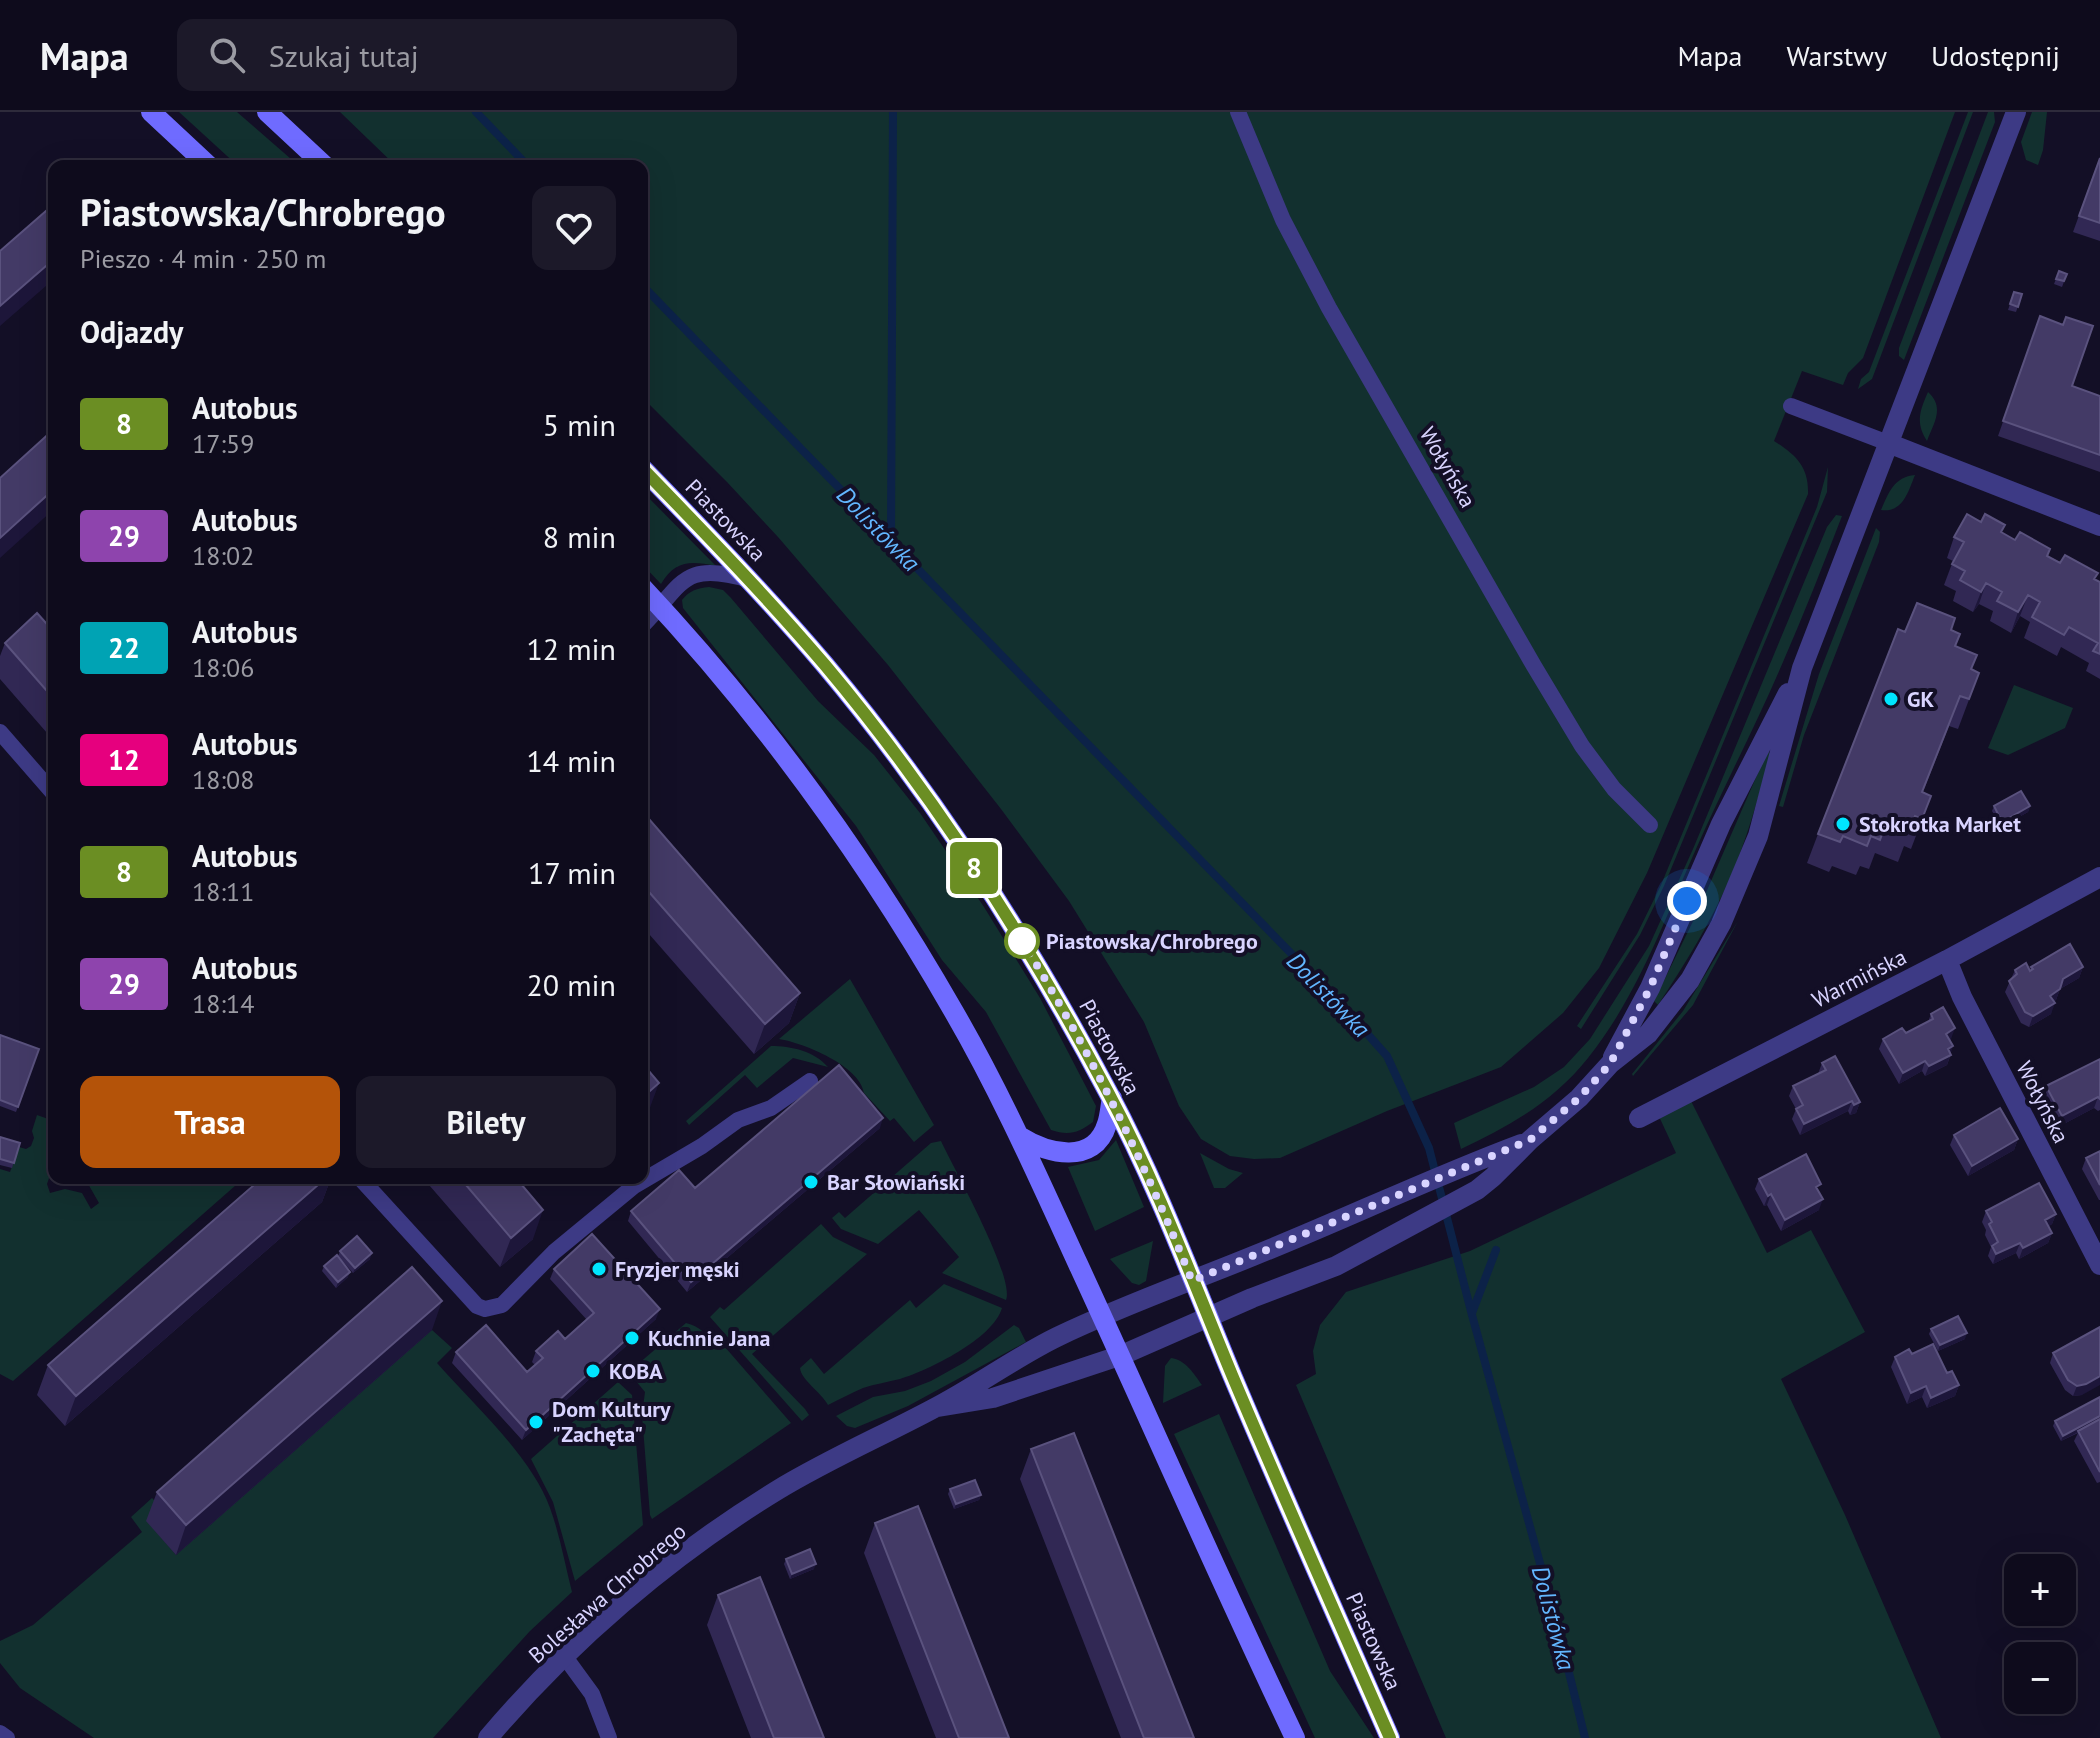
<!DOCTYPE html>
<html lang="pl">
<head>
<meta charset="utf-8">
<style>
  :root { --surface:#0e0b1c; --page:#1c1929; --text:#f1f3f6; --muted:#9b9ba3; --line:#2e2b3b; --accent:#b45309 }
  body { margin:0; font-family:"PT Sans",sans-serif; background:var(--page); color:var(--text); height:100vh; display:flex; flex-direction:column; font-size:30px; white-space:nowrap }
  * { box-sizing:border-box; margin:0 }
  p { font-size:26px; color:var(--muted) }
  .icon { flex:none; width:44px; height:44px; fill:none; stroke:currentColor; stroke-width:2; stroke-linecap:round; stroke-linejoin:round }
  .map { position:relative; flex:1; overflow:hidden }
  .sheet { position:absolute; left:48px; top:48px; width:600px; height:1024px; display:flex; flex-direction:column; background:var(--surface); border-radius:16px; box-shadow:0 8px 32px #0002,0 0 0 2px var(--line) }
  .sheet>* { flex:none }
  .badge { padding:0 16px; border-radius:6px; font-size:28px; line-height:52px }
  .tools { position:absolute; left:2004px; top:1442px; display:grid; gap:16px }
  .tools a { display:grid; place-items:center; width:72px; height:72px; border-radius:16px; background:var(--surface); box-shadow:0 8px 32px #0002,0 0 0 2px var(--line); font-size:40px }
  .you { position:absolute; width:40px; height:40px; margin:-20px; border:6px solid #fff; border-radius:50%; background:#1a73e8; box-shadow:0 0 0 12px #1a73e833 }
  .map>.badge { position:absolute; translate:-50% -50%; box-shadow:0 0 0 4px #fff }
  h2 { padding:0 32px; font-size:30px; line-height:72px }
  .round { display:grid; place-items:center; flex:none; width:84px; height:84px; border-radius:16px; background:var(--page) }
  .head { display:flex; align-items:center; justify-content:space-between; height:136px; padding:0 32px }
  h1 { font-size:38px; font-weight:700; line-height:60px }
  .primary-button { display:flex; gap:16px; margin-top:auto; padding:16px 32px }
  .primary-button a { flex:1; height:92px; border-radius:16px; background:var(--accent); color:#fff; font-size:32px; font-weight:700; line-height:92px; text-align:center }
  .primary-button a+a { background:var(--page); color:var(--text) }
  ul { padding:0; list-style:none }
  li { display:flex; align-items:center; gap:24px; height:112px; padding:0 32px }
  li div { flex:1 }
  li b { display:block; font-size:30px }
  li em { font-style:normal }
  li .badge { min-width:88px; font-weight:700; text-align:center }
  header { display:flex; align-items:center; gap:48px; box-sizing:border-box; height:112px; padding:0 40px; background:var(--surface); border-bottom:2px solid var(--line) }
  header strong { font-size:38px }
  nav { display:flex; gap:44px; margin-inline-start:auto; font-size:28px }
  .search { width:560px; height:72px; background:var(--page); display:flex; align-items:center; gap:20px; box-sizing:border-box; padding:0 28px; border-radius:16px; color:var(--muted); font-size:30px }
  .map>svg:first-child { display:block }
  .green { fill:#12302f }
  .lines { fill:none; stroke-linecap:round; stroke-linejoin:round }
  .stream { stroke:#0c2248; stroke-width:8 }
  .service { stroke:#3d3a85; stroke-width:16 }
  .minor { stroke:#3d3a85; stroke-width:20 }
  .secondary { stroke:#6f6bff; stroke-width:20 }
  .wall { fill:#312854 }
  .shaded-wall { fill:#1d163a }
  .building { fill:#433a66; stroke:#5a527e; stroke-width:2 }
  .line-casing { stroke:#fff; stroke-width:18 }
  .line { stroke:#6b8e23; stroke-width:12 }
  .walk { stroke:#d9d4ff; stroke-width:8; stroke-dasharray:0 14.4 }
  .poi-dot { fill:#00e5ff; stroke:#130f26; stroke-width:3 }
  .stop-dot { fill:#fff; stroke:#6b8e23; stroke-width:4 }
  .labels { text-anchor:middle; stroke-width:8; stroke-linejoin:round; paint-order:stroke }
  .street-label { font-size:22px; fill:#d9d4ff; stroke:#130f26 }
  .poi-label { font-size:22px; font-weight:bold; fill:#d9d4ff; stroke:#130f26; text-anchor:start }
  .stop-label { font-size:22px; font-weight:bold; fill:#d9d4ff; stroke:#130f26; text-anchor:start }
  .water-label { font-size:24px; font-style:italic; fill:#62b6ff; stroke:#130f26 }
</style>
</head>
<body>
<header>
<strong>Mapa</strong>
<div class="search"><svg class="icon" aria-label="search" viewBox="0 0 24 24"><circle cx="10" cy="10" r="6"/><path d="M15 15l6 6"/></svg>Szukaj tutaj</div>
<nav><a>Mapa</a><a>Warstwy</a><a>Udostępnij</a></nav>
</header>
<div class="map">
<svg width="2100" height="1626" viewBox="0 0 2100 1626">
  <rect width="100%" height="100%" fill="#130f26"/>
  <path class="green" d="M179 0H237L299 54H238Z
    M340 0H1955L1863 246 1848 261 1843 273 1802 259 1774 329C1796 343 1809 355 1808 382L1647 761 1599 856 1563 901 1501 955 1387 999 1280 1046 1254 1047 1230 1044 1201 1027 1179 994 1144 910 1069 789 1001 697 888 553 778 425 727 370 642 285V54H396Z
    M1968 0H1973L1872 267 1858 277 1861 267 1869 260Z
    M1988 0H1994L1995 10 1904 248 1899 244V236Z
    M2032 0H2047L2043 38 2038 53 2026 48 2021 30Z
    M1928 280C1945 295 1934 311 1927 329 1915 311 1920 298 1928 280Z
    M1828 355 1827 380 1664 774 1640 823 1581 917 1577 914 1637 822 1661 773 1817 395Z
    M1915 363C1908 380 1903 401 1881 398 1889 380 1894 365 1915 363Z
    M642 379 716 454C691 449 675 448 661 472L642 452Z
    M1836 403 1842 404C1823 453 1804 502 1783 550 1756 613 1724 674 1696 737 1664 809 1638 883 1588 946 1554 989 1510 1014 1461 1037L1454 1011 1534 975 1564 955 1590 927 1649 834 1693 737 1827 415Z
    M1876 416 1880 420 1879 430 1804 623 1783 695 1779 694 1819 562Z
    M709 475 723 478 731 486 818 589 874 643 920 701 984 795 1040 886 1096 994 1093 1010C1078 1021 1069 1024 1051 1018L986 900 942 848 856 714 683 496 682 488C689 479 697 476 709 475Z
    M2014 573 2073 596 2065 616 2008 643 1988 636Z
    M1767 640 1771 641C1759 682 1748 724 1731 764 1711 810 1685 852 1658 893L1654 889 1698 799Z
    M1738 809 1693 893 1633 964 1632 962 1683 899Z
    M850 867 934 1013 914 1030 894 1006 890 1009 864 981C860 954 804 931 779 927Z
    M771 934C791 934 814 939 828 955L793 946 757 976 745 963 689 1013 686 1009Z
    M1687 981 1767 1141 1811 1118 1865 1220 1781 1267 1845 1403 1941 1626H1446L1296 1273 1316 1262 1313 1239 1320 1213 1346 1180 1470 1139 1676 1041 1656 998Z
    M37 1003 54 1009V1051L47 1072 50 1081 65 1077 82 1081 91 1097 99 1091 87 1070 88 1066H244L13 1269 0 1262V1057L10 1060 19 1035 26 1037 31 1034 34 1026 32 1019Z
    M1116 1028 1144 1095 1095 1119 1068 1055 1099 1048Z
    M941 1029C954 1057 1015 1165 1006 1188L942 1161 959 1145 919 1098 878 1132 841 1117 832 1106 839 1100 845 1106 931 1031Z
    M1200 1041 1229 1057 1243 1061 1225 1076H1214Z
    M821 1112 833 1125 867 1142 752 1242 805 1297 809 1303 802 1309 710 1205 720 1195 724 1198Z
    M1153 1129 1146 1169 1139 1173 1132 1171 1110 1147Z
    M944 1172 1002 1196C993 1227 929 1258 900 1267 888 1270 875 1272 863 1276 851 1281 840 1287 828 1293 821 1280 801 1268 800 1256L811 1246 824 1262 910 1188 916 1196Z
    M686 1211C700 1214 705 1224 718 1227L791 1311 652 1407 650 1403 642 1303 645 1280 631 1263V1258Z
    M1014 1213 1019 1216 1026 1230 908 1294 855 1316 847 1314 836 1304 873 1285 905 1279 931 1269 965 1250Z
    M432 1218 452 1236 437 1251C474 1293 531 1344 550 1396 560 1423 565 1453 572 1480L530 1519 433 1626H94L20 1576 0 1551V1529L33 1513 142 1420 131 1405 152 1386 162 1396 147 1409 176 1443Z
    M1171 1246C1186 1248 1194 1262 1202 1273L1163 1291 1165 1254Z
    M618 1270 632 1283 643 1413 575 1469 553 1390 531 1347Z
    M1219 1302 1330 1559 1374 1626H1315L1174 1322Z"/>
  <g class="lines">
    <path class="stream" d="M476 0 528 54
      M642 173 1347 899 1387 944 1429 1036 1472 1203 1561 1528 1585 1626
      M891 429 893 0
      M1472 1201 1496 1138"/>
    <path class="service" d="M1238 0 1283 108 1329 196 1534 554 1582 634 1614 677 1650 713
      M1791 294 1888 331
      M642 514C684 472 681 448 750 468
      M0 620 54 682
      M360 1066 477 1194 485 1197 502 1193 554 1140 634 1074 702 1034 738 1008 771 996 810 969
      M565 1545 592 1582 609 1626
      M0 1621 7 1626"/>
    <path class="minor" d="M1888 331 2100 414
      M1947 848 1962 885 2100 1153
      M1613 945 1650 876 1721 712 1788 581
      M1639 1006 1947 848 2100 765
      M938 1295 993 1286 1122 1243 1252 1186 1336 1154 1477 1078 1493 1065 1530 1028 1579 986 1610 952 1648 922 1690 868 1721 812 1758 724 1802 556 2016 0
      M488 1626C569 1530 670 1444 776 1379 830 1346 887 1322 942 1292 981 1271 1018 1244 1057 1225 1121 1194 1187 1171 1253 1144 1343 1108 1430 1066 1521 1032"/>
    <path class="secondary" d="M151 0 209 54
      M267 0 325 54
      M642 356C705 421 767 485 825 553 935 684 1029 831 1109 982 1157 1072 1193 1169 1232 1263 1283 1384 1337 1505 1390 1626
      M642 475C762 603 867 748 954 900 1001 981 1039 1067 1078 1152 1151 1310 1220 1469 1295 1626
      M1019 1024C1046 1041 1094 1055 1107 1012 1110 1004 1110 995 1112 986"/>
  </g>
  <path class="wall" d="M2100 46V129L2073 120Z
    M2059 159 2067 162 2062 175 2054 172Z
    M2014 180 2022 182 2016 200 2008 198Z
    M2040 204 2072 274 2100 284V360L1998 324Z
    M2002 421 2100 470V567L2086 559 2089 551 2061 535 2057 544 2024 526 2030 510 2020 504 2011 521 1990 509 1993 499 1979 492 1973 500 1953 489 1956 479 1944 473 1953 449 1947 446 1954 425Z
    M1951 518 1955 534 1971 557 1979 561 1958 617 1949 614 1923 680 1931 684 1911 737 1904 734 1898 750 1875 741 1869 757 1860 754 1856 763 1832 754 1829 760 1807 751 1818 722 1905 520Z
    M54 520V629L0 567V544L5 531Z
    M1994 694H2030L2028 700 2001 715 1992 699Z
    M642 699 800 881 789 911 754 942 642 814Z
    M2031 855H2083L2079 866 2060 877 2056 888 2053 889 2051 902 2029 915 2021 911 2005 880 2015 858H2030Z
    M1931 902 1951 927 1950 928 1951 942 1947 953 1925 964 1922 959 1899 972 1879 937 1883 927 1906 921 1928 910Z
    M0 923 39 937 16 1000 0 994Z
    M2100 947V998L2098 999 2094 996 2058 1015 2042 985 2046 974Z
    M1822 951 1860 990 1856 1001 1850 1003 1848 999 1800 1023 1792 1007 1796 997 1789 984 1793 974 1818 962Z
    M880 1016 687 1180 628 1109 631 1099 695 1076Z
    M1954 1023 2018 1027 2014 1038 1968 1064 1950 1033Z
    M0 1025 20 1031 12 1056 0 1053Z
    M2100 1039V1088H2099L2082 1057 2086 1046Z
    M262 1066H331L322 1090 65 1314 37 1283 48 1253Z
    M423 1066H516L533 1127 500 1155Z
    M1759 1067 1819 1098 1781 1119 1767 1093 1764 1094 1755 1077Z
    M1986 1099 2056 1102 2052 1112 2049 1114 2052 1121 2048 1131 2019 1147 2016 1141 1993 1152 1988 1144 1991 1135 1985 1123 1986 1118 1982 1110Z
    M340 1139 370 1147 353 1161 338 1144Z
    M324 1154 348 1165 336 1176 322 1159Z
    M554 1157 656 1207 522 1328 452 1251 456 1240 527 1260 535 1253 532 1250 536 1239 565 1227 587 1208 550 1167Z
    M2100 1215 2082 1283 2073 1284 2065 1278 2050 1251 2053 1241Z
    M1931 1217 1965 1227 1938 1239 1929 1222Z
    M432 1218 176 1443 146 1409 157 1380Z
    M1912 1242 1947 1261 1959 1273 1955 1284 1927 1296 1922 1285 1907 1292 1891 1255 1895 1245Z
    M2100 1285V1370L2097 1371 2074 1329 2078 1321 2061 1329 2053 1314 2055 1309Z
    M1031 1337 1194 1626H1121L1020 1367Z
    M950 1377 981 1383 979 1388 954 1397 948 1382Z
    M875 1411 1009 1626H936L864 1441Z
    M786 1447 814 1457 790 1467 784 1452Z
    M718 1483 824 1626H751L707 1513Z"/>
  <path class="shaded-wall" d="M54 147V167L0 214V194Z
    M54 377V397L0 446V426Z
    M1986 471 1979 492 1973 500 1981 480Z
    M2028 483 2020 504 2011 521 2018 500Z
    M2030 694 2028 700 2001 715 2002 710Z
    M2083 855 2079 866 2060 877 2056 888 2046 894 2050 884 2063 867Z
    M800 881 789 911 754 942 765 912Z
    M2055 891 2051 902 2029 915 2033 904Z
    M1955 916 1951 927 1943 932 1946 922Z
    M1953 934 1947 953 1925 964 1929 954Z
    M1925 949 1922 959 1899 972 1903 961Z
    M659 971 648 1001 642 1006V986Z
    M2098 985 2094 996 2058 1015 2062 1004Z
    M1852 989 1848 999 1800 1023 1804 1012Z
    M1860 990 1856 1001 1850 1003 1854 993Z
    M883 1006 880 1016 687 1180 691 1170Z
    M2018 1027 2014 1038 1968 1064 1972 1054Z
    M326 1066H331L322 1090 65 1314 76 1284Z
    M1771 1082 1767 1093 1764 1094 1768 1084Z
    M1823 1087 1819 1098 1781 1119 1785 1108Z
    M543 1098 533 1127 500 1155 511 1126Z
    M2056 1102 2052 1112 2041 1119 2045 1108Z
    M2052 1121 2048 1131 2019 1147 2023 1136Z
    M2020 1131 2016 1141 1993 1152 1996 1142Z
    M372 1141 370 1147 353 1161 355 1156Z
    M350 1160 348 1165 336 1176 338 1170Z
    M442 1189 432 1218 176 1443 186 1413Z
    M660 1197 656 1207 522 1328 526 1318Z
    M1967 1221 1965 1227 1938 1239 1940 1233Z
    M2100 1264V1273L2082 1283 2073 1284 2077 1274Z
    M1959 1273 1955 1284 1927 1296 1931 1286Z
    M1926 1274 1922 1285 1907 1292 1911 1281Z
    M2100 1304V1309L2061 1329 2063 1324Z
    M981 1383 979 1388 954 1397 956 1392Z
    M816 1452 814 1457 790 1467 792 1462Z"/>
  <path class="building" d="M2100 46V111L2079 104Z
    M54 92V147L0 194V139Z
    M2059 159 2067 162 2064 169 2056 167Z
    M2014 180 2022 182 2018 195 2010 192Z
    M2040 204 2063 213 2066 205 2093 214 2072 274 2100 284V343L2003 309Z
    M54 317V377L0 426V366Z
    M1967 402 1981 410 1985 402 2005 413 2001 420 2015 428 2020 420 2050 437 2047 444 2060 451 2065 443 2098 461 2094 467 2100 470V542L2093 539 2098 531 2069 515 2064 523 2032 505 2040 490 2028 483 2018 500 1997 489 2002 480 1986 471 1981 480 1960 468 1965 459 1952 452 1964 430 1954 425Z
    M1917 491 1955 506 1951 518 1960 522 1955 534 1977 543 1971 557 1979 561 1969 587 1960 584 1922 680 1931 684 1922 707 1915 704 1908 720 1886 711 1880 728 1871 724 1867 734 1843 724 1840 730 1818 722 1898 517 1905 520Z
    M37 501 54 520V587L5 531Z
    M2021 679 2030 694 2002 710 1994 694Z
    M642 699 800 881 765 912 642 772Z
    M2070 832 2083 855 2063 867 2060 877 2050 884 2055 891 2033 904 2025 900 2009 869 2017 862 2015 858 2026 851 2030 859 2033 857 2031 855Z
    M1943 895 1955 916 1946 922 1953 934 1948 937 1951 943 1929 954 1925 949 1903 961 1883 927 1902 916 1906 921 1933 907 1931 902Z
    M0 923 39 937 18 995 0 988Z
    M1835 944 1860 990 1854 993 1852 989 1804 1012 1796 997 1803 993 1793 974 1826 958 1822 951Z
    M2100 947V987L2098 985 2062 1004 2046 974Z
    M642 951 659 971 642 986Z
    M839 953 883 1006 691 1170 631 1099 679 1058 695 1076Z
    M2000 996 2018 1027 1972 1054 1954 1023Z
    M0 1025 20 1031 14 1051 0 1047Z
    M2100 1039V1073L2086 1046Z
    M1806 1042 1821 1072 1816 1075 1823 1087 1785 1108 1771 1082 1768 1084 1759 1067Z
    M262 1066H326L76 1284 48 1253Z
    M460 1066H516L543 1098 511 1126Z
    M2039 1071 2056 1102 2045 1108 2052 1121 2023 1136 2020 1131 1996 1142 1992 1134 1998 1130 1989 1112 1992 1110 1986 1099Z
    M592 1122 660 1197 526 1318 456 1240 486 1213 527 1260 543 1246 536 1239 558 1219 565 1227 594 1201 554 1157Z
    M357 1124 372 1141 355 1156 340 1139Z
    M337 1143 350 1160 338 1170 324 1154Z
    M412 1155 442 1189 186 1413 157 1380Z
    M1958 1204 1967 1221 1940 1233 1931 1217Z
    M2100 1215V1264L2086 1272 2077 1274 2068 1268 2053 1241Z
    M1933 1232 1947 1261 1952 1259 1959 1273 1931 1286 1926 1274 1911 1281 1895 1245 1909 1237 1912 1242Z
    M2100 1285V1304L2063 1324 2055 1309Z
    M2100 1307V1360L2078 1319Z
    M1074 1321 1194 1626H1144L1031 1337Z
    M975 1368 981 1383 956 1392 950 1377Z
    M918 1394 1009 1626H959L875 1411Z
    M810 1437 816 1452 792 1462 786 1447Z
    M760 1465 824 1626H774L718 1483Z"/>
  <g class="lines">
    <defs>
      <path id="line" d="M642 356C705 421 767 485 825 553 935 684 1029 831 1109 982 1157 1072 1193 1169 1232 1263 1283 1384 1337 1505 1390 1626"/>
    </defs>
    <use href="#line" class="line-casing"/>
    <use href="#line" class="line"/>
    <path class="walk" d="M1022 829C1089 937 1145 1051 1192 1169L1530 1028 1579 986 1610 952 1650 876 1687 789"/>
  </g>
  <g class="poi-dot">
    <circle cx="1891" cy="587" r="8"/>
    <circle cx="1843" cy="712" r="8"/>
    <circle cx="811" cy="1070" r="8"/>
    <circle cx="599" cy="1157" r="8"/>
    <circle cx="632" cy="1226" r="8"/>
    <circle cx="593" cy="1259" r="8"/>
    <circle cx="536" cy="1310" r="8"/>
  </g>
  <circle class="stop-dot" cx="1022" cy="829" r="16"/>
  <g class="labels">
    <g class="street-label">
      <text transform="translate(1448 355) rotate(60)" y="8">Wołyńska</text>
      <text transform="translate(726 408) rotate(46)" y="8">Piastowska</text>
      <text transform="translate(1859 866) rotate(-27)" y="8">Warmińska</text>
      <text transform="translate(1110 935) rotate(62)" y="8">Piastowska</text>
      <text transform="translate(2043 990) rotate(63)" y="8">Wołyńska</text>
      <text transform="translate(607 1481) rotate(-41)" y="8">Bolesława Chrobrego</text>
      <text transform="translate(1374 1529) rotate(66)" y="8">Piastowska</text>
    </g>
    <g class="poi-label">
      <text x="1907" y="595">GK</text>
      <text x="1859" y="720">Stokrotka Market</text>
      <text x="827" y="1078">Bar Słowiański</text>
      <text x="615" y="1165">Fryzjer męski</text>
      <text x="648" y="1234">Kuchnie Jana</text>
      <text x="609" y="1267">KOBA</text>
      <text x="552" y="1305">Dom Kultury<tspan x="552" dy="25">"Zachęta"</tspan></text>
    </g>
    <g class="stop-label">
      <text x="1046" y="837">Piastowska/Chrobrego</text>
    </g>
    <g class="water-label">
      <text transform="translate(878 417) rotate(46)" y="8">Dolistówka</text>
      <text transform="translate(1328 883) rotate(46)" y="8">Dolistówka</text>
      <text transform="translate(1553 1506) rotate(75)" y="8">Dolistówka</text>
    </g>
  </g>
</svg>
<div class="tools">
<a>+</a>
<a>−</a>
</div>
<div class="you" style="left:1687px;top:789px"></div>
<b class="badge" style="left:974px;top:756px;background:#6b8e23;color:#fff">8</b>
<section class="sheet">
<div class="head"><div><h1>Piastowska/Chrobrego</h1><p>Pieszo · 4 min · 250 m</p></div><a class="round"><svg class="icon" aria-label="heart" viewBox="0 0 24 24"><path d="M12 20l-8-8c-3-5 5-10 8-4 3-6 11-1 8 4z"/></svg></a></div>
<h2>Odjazdy</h2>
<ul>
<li><span class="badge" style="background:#6b8e23;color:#fff">8</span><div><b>Autobus</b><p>17:59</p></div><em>5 min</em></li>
<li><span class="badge" style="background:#8e44ad;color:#fff">29</span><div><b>Autobus</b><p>18:02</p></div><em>8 min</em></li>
<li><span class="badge" style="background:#00a3b4;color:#fff">22</span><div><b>Autobus</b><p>18:06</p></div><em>12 min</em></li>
<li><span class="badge" style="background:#e6007e;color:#fff">12</span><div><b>Autobus</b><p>18:08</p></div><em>14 min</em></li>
<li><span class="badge" style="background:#6b8e23;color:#fff">8</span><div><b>Autobus</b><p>18:11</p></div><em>17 min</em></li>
<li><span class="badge" style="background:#8e44ad;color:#fff">29</span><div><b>Autobus</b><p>18:14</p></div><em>20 min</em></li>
</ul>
<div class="primary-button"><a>Trasa</a><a>Bilety</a></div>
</section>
</div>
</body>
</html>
